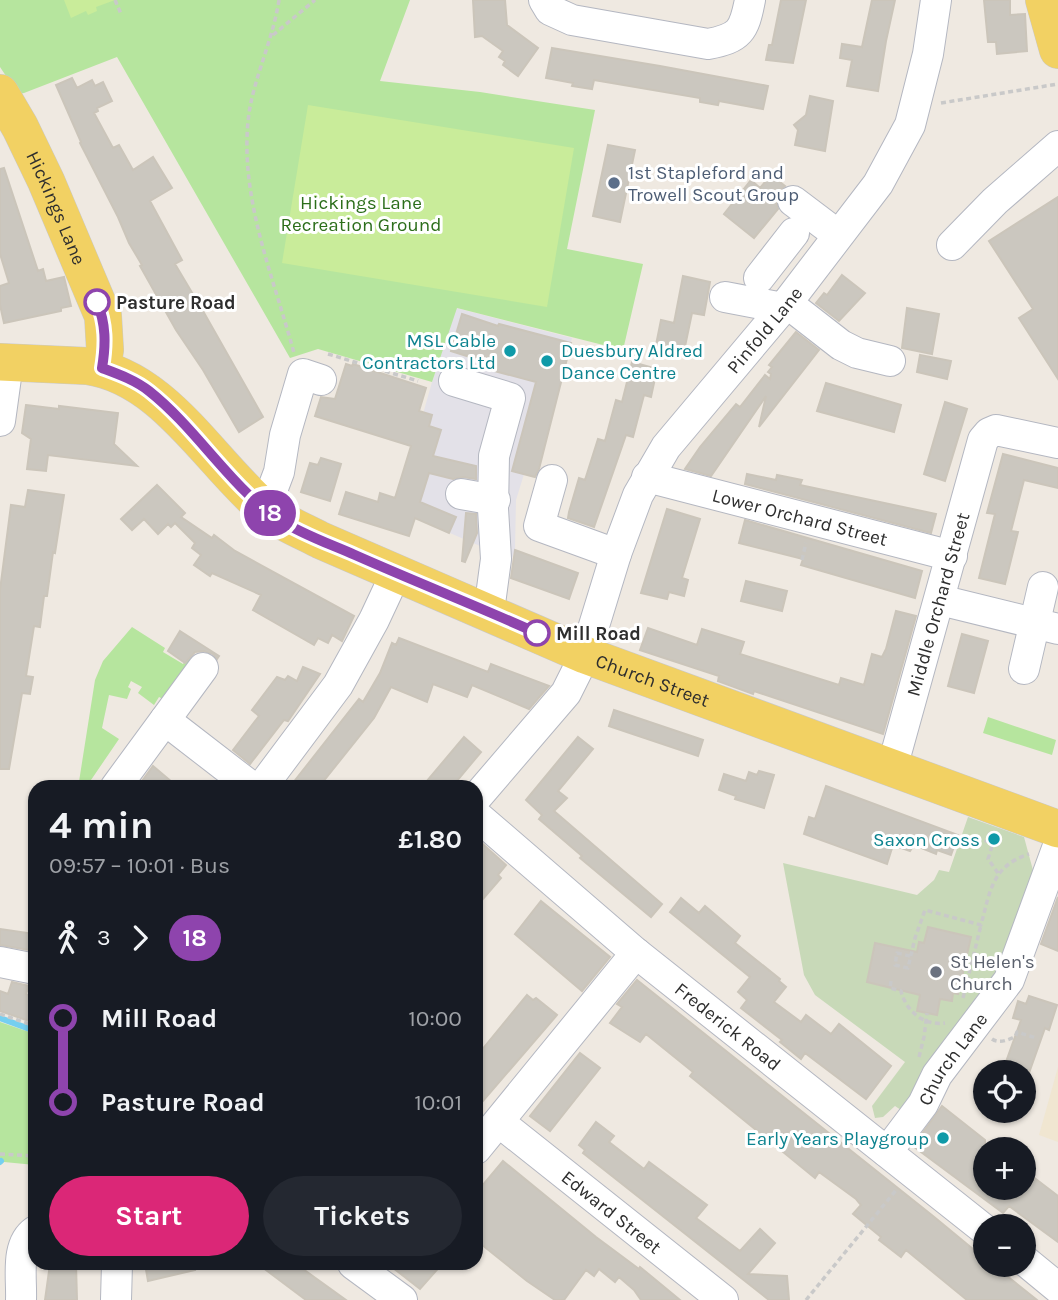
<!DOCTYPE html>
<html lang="en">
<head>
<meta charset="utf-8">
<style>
  :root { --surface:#171b24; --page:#242831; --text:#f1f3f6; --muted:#9ea1a6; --accent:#db2777 }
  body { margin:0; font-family:Karla,sans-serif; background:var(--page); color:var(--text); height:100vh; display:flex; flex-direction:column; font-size:26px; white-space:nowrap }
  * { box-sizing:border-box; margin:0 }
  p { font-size:23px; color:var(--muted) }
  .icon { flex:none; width:38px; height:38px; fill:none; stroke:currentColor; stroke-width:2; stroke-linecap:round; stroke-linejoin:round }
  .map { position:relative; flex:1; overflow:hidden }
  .panel { position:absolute; left:28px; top:780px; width:455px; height:490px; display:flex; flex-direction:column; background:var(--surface); border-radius:21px; box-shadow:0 2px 5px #0004 }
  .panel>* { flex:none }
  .badge { padding:0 14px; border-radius:23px; font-size:24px; line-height:46px }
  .fabs { position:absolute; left:973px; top:1060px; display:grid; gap:14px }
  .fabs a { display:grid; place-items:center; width:63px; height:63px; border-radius:50%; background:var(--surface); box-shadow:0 2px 5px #0004; font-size:35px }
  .map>.badge { position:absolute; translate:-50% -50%; box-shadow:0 0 0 4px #fff }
  .legs { display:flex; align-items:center; gap:10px; height:77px; padding:0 21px; font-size:23px }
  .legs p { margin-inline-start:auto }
  .headline { display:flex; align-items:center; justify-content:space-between; height:119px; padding:0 21px }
  h1 { font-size:38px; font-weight:700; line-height:52px }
  .button { display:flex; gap:14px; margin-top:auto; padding:14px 21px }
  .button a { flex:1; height:80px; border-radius:42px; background:var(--accent); color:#fff; font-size:28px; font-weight:700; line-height:80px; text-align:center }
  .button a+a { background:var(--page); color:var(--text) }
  ul { padding:0 21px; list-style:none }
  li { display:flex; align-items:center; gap:24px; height:84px; font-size:26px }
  li i { display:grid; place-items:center; width:10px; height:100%; margin:0 9px; background:currentColor }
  li i::after { content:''; width:18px; height:18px; margin:-9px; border:5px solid; border-radius:50%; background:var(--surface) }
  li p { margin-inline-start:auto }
  li:first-child i { background:linear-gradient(#0000 50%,currentColor 0) }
  li:last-child i { background:linear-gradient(currentColor 50%,#0000 0) }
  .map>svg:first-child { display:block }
  .industrial { fill:#e3e1e8 }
  .education { fill:#f0e6d1 }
  .green { fill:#b6e59e }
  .cemetery { fill:#c8d9b8 }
  .pitch { fill:#c9ec9a }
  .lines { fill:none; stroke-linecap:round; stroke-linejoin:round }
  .stream { stroke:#75cff0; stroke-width:6 }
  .building { fill:#cbc7bf; stroke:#cbc5ba; stroke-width:2 }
  .minor-casing { stroke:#b4b7c1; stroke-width:32 }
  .major-casing { stroke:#c9c9c9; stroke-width:38 }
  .path { stroke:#c9c9c9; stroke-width:3.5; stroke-dasharray:5 3.5; stroke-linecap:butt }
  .minor { stroke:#fff; stroke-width:30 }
  .major { stroke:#f2d163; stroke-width:37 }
  .line-1-casing { stroke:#fff; stroke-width:16 }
  .line-1 { stroke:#8e44ad; stroke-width:10 }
  .service-dot { fill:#5c6f8a; stroke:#fff; stroke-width:2.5 }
  .stop-1-dot { fill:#fff; stroke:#8e44ad; stroke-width:3.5 }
  .culture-dot { fill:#0f9aa8; stroke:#fff; stroke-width:2.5 }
  .worship-dot { fill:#6b7280; stroke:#fff; stroke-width:2.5 }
  .labels { text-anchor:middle; stroke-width:6; stroke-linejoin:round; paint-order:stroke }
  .service-label { font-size:19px; fill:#4e5e75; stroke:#fff; text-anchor:start }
  .park-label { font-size:19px; fill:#2c6e1b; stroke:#fff }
  .street-label { font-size:19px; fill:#2e2e2e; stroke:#fff }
  .stop-label { font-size:19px; font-weight:bold; fill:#2e2e2e; stroke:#fff; text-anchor:start }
  .culture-label { font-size:19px; fill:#0d838f; stroke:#fff; text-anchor:end }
  .worship-label { font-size:19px; fill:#5b616d; stroke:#fff; text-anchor:start }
</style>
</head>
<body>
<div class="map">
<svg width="1058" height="1300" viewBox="0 0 1058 1300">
  <rect width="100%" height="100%" fill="#efe9e1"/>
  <path class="industrial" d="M456 308 572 338 541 461 525 471 516 500 515 550 498 597 487 549 415 518 410 460 432 382Z"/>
  <path class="education" d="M1058 1067V1142L1039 1135Z"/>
  <path class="green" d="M0 0H410L380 81 480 92 595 110 567 249 643 264 623 350 457 308 432 382 318 349 290 358 117 57 24 93 18 94 0 67Z
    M132 627 165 648 163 652 183 664 187 658 197 663 169 702 159 697 154 705 138 693 142 687 131 681 128 687 131 689 127 699 109 695 102 728 119 739 91 780 100 787 78 788 95 680 103 661Z
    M988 717 1056 740 1052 755 983 733Z
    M0 1022 35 1034V1140L32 1146 35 1148V1165L4 1162 0 1165Z"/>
  <path class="cemetery" d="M968 817 1024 837 1034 874 1014 957 904 1112 895 1106 883 1117 875 1118 872 1106 905 1062 815 995 804 975 783 863 917 895 934 880 939 870 949 872Z"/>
  <path class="pitch" d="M64 0H115L96 7 97 11 88 15 86 11 71 18Z
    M308 105 574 148 547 307 282 263Z"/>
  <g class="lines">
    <path class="stream" d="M0 1018 35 1031
      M31 1143 35 1135
      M0 1162 1 1161"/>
  </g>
  <path class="building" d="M473 0H505L507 25 538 48 518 76 503 65 505 61 499 57 503 51 482 36 475 37Z
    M781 0H806L793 63 766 60 769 45H772Z
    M872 0H895L886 41 878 91 847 86 852 60 840 58 842 44 862 47Z
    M984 0H1010V15L1025 14 1027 51 997 54 996 42H988Z
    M552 48 660 66 768 86 763 109 719 101 718 105 700 102V98L594 80 592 89 572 86 573 83 546 78Z
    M72 78 77 88 92 80 95 86 103 82 112 101 97 108 98 111 94 113 113 148 119 145 133 170 153 157 172 188 150 201 182 260 175 264 194 296 198 294 207 309 203 311 263 417 239 432 203 370 176 330 140 266 142 265 129 243 118 217 80 143 81 142 56 85Z
    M810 96 833 101 825 151 795 145 798 130 794 125 806 115Z
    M608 145 635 150 620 222 593 216Z
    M4 168 38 271 43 269 46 281 64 277 71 306 61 308V311L4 323 0 305V286L9 283 0 254V169Z
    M771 175 785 186 779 191 776 198 778 209 754 238 724 214 751 180 760 188Z
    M1058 197V379L1019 318 1033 309 989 241Z
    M842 275 865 293 839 321 816 303 824 293 827 295Z
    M683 276 710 282 704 315 692 313 683 356 655 350 661 320 674 323Z
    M907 308 939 314 932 354 902 348Z
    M462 314 498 326 499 324 571 343 539 469 535 477 512 471 536 382 487 369 489 363 451 351Z
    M796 332 819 350 759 427 766 396 711 476 685 469 700 447 736 404 740 407 765 375 770 379 771 374 768 372 772 367 769 365Z
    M920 355 951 361 947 379 917 372Z
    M632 362 657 369 651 397 644 395 633 437 626 435 594 527 568 518 569 512 579 478 585 480 598 439 605 441 616 400 622 402Z
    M346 364 352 366 353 364 426 388 419 411 432 415 429 426 441 430 433 456 476 466V479L463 477 453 479 429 473 420 502 456 517 449 533 415 518 409 536 339 514 346 492 378 502 380 493 395 498 411 446 315 416 321 397 335 399Z
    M826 383 901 405 894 432 817 411Z
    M945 402 967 409 945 481 924 474Z
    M26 405 59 409V406L118 413 114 444 137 466 48 455 46 471 27 469 31 439 22 433Z
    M1003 454 1058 468V488L1024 480 1011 531 1018 532 1005 584 979 578 995 514 987 513Z
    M321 458 341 464 330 501 301 492 310 463 318 465Z
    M747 474 776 480 777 475 802 480 800 485 936 514 931 533 745 484Z
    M157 485 185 513 181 517 212 538 214 535 235 551 354 616 342 641 332 635 328 643 318 638 314 645 253 610 261 595 212 573 210 576 194 565 201 555 192 548 195 543 175 523 171 527 168 524 158 534 144 519 132 530 121 519Z
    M28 490 64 495 55 553 53 552 47 596H44L40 627 34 626 26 676 33 677 30 694 22 693 9 769H0V590L11 505 25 507Z
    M667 509 700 519 682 578 688 580 684 596 669 592 667 599 641 593Z
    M466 513 476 514 477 533 465 562 462 561Z
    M745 520 922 571 915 598 801 565 803 559 739 543Z
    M515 550 578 573 569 599 511 578Z
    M746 581 787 591 782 611 741 601Z
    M896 611 916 616 883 734 754 691 753 694 718 681 719 676 640 650 648 628 697 645 702 629 744 642 740 654 839 685 841 678 864 685 872 654 882 657 886 649Z
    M180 631 219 656 217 659 213 654 204 651 195 652 185 663 168 651Z
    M962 634 988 641 974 693 948 686Z
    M399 638 488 672 491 664 549 686 529 709 472 685 467 697 433 684 427 702 391 687 374 718 318 788H289L359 699 363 702 380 673 392 643 396 645Z
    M303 667 320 674 288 721 284 720 250 764 233 750 259 716 252 710 277 677 285 680 288 676 297 681Z
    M614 710 703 740 698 756 609 726Z
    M464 737 481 752 451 788H421Z
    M578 737 593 749 558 791 567 798 554 811 662 904 651 917 580 858 582 856 539 819 542 815 526 800Z
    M153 766 179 788H137Z
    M759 771 774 775 764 808 735 799 736 796 719 790 724 774 746 781 749 772 757 775Z
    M826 786 958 835 951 855 937 850 936 854 914 845 910 851 893 845 887 864 804 834 809 817 815 819Z
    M476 838 506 865 498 875 501 878 476 907Z
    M1058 897V951L1041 944Z
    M681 898 699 913 705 906 740 936 735 943 780 979 779 981 786 987 774 1002 801 1022 806 1015 831 1034 839 1024 891 1066 866 1099 805 1053 801 1059 780 1042 782 1040 741 1008 747 1000 738 992 750 977 670 912Z
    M541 901 610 957 582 991 515 934Z
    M928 927 971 937 958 994 953 993 952 1001 940 999 937 1015 917 1011 920 995 867 982 875 943 917 952 919 942 924 943Z
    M0 929 35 934V951L0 945Z
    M637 980 933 1216 985 1259V1265H993L1037 1300H967L906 1250 901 1257 879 1240 881 1237 853 1214 861 1205 856 1199 819 1172 815 1178 690 1076 693 1072 646 1034 640 1042 610 1023 622 1007 617 1004Z
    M12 982 29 986 26 994 35 997V1023L0 1011V991L8 994Z
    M527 995 533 1000 536 998 557 1015 476 1109V1057Z
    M1029 996 1057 1005 1049 1030 1045 1028 1029 1073H1002L1021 1020 1013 1018 1018 1001 1026 1004Z
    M580 1053 600 1068 550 1131 530 1116Z
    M942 1106 985 1140V1188H1024V1170L1058 1196V1242L1009 1206 1003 1213 913 1146Z
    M596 1122 614 1136 609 1142 644 1169 649 1162 707 1205 696 1218 740 1251 760 1229 775 1243 748 1274 787 1276 789 1300H769L583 1153 585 1150 579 1145Z
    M503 1161 596 1237 639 1269 640 1267 680 1300H641L634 1290 619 1277 615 1282 599 1269 594 1276 586 1270 564 1300H555L527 1281 476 1240V1193Z
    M50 1264H76L77 1300H45Z
    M145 1264H194L195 1270 148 1281Z
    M258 1264H296L346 1300H306Z
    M388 1264H442L420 1289Z"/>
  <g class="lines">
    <defs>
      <g id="minor">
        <path d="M544 0 550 10 572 20 708 44C740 38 744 31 750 0"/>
        <path d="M793 201 838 235"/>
        <path d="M952 245 995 201 1058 146"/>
        <path d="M759 278 794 233"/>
        <path d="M725 297 783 308"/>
        <path d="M787 303 841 345 857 353 890 361"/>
        <path d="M454 381 510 398 494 456 493 509 496 559 489 611"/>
        <path d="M0 421 8 363"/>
        <path id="s1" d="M647 477 952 556"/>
        <path d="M552 480 539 526 616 554"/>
        <path d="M461 494 495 500"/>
        <path d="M265 509 279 472 285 435 303 374 321 380"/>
        <path d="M940 600 1058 629"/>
        <path d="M1024 669 1043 587"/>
        <path d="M165 720 253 788"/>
        <path id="s2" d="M892 768 983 440 989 433 996 430 1058 443"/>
        <path d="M115 788 203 668"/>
        <path d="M261 788 338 685 374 620 396 573"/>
        <path id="s3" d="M476 798 566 693 585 655 616 554 638 495 666 447 787 303 878 184 910 125 928 54 936 0"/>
        <path id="s4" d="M476 815 636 953 985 1230"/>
        <path d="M0 962 35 969"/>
        <path id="s5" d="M499 1122 723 1300"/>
        <path d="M476 1149 636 953"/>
        <path id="s6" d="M887 1152 923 1104 937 1075 1009 980 1058 846"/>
        <path d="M1024 1260 1058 1288"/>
        <path d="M353 1264 402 1300"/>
        <path d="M21 1300C22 1278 15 1245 35 1231"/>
        <path d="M116 1300 117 1264"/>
      </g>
      <g id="major">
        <path d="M1044 0 1058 50"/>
        <path id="s7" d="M0 93 20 127 46 181 103 316 105 350 102 368"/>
        <path id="s8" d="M0 362 87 366C164 377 209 461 264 508 280 522 301 530 320 540L585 655 1058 829"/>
      </g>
    </defs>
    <use href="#minor" class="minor-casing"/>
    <use href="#major" class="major-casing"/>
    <path class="path" d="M115 0 121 14
      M279 0C273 39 255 75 249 113 238 195 273 275 294 353
      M273 35 315 0
      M941 103 1058 84
      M328 354 418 381
      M802 560 806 543
      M990 833 986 841 993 843
      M998 873 988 859 993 843 997 845 1000 837
      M910 956 897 953 895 965 908 968 915 938 925 910 981 925C990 891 992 866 1029 854
      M891 981 890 988 901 991C906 1012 925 1026 945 1023
      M963 998 981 925
      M0 1014 35 1026
      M992 1039C999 1044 1007 1040 1015 1037L1017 1032 1036 1038
      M919 1057 924 1037 927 1013
      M0 1154 35 1156
      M806 1300 897 1189"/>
    <use href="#minor" class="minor"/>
    <use href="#major" class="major"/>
  </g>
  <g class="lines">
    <defs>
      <path id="line-1" d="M97 302C106 324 106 344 102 368 118 374 135 380 149 391 197 429 228 484 278 519 301 534 330 544 355 555 416 582 477 606 537 633"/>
    </defs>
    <use href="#line-1" class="line-1-casing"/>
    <use href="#line-1" class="line-1"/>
  </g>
  <circle class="service-dot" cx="614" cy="183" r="7"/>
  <g class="stop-1-dot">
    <circle cx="97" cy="302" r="12"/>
    <circle cx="537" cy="633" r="12"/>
  </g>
  <g class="culture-dot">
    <circle cx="510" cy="351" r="7"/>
    <circle cx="547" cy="361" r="7"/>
    <circle cx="994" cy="839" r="7"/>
    <circle cx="943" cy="1138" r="7"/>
  </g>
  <circle class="worship-dot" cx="936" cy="972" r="7"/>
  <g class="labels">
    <g class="service-label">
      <text x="628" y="179">1st Stapleford and<tspan x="628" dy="22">Trowell Scout Group</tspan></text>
    </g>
    <g class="park-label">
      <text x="361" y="209">Hickings Lane<tspan x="361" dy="22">Recreation Ground</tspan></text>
    </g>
    <g class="street-label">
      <text dy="7" stroke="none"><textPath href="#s7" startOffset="128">Hickings Lane</textPath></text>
      <text dy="7" stroke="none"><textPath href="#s3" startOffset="558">Pinfold Lane</textPath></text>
      <text dy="7" stroke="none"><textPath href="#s1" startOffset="158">Lower Orchard Street</textPath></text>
      <text dy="7" stroke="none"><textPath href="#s2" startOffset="170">Middle Orchard Street</textPath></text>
      <text dy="7" stroke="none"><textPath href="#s8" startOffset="744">Church Street</textPath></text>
      <text dy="7" stroke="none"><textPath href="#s4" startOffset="329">Frederick Road</textPath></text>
      <text dy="7" stroke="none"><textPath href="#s6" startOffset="114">Church Lane</textPath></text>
      <text dy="7" stroke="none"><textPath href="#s5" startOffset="144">Edward Street</textPath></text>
    </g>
    <g class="stop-label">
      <text x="116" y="309">Pasture Road</text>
      <text x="556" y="640">Mill Road</text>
    </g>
    <g class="culture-label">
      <text x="496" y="347">MSL Cable<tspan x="496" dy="22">Contractors Ltd</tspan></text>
      <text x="561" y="357" text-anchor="start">Duesbury Aldred<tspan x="561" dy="22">Dance Centre</tspan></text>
      <text x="980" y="846">Saxon Cross</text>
      <text x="929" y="1145">Early Years Playgroup</text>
    </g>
    <g class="worship-label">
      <text x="950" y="968">St Helen's<tspan x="950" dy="22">Church</tspan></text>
    </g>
  </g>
</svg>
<div class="fabs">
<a><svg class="icon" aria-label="locate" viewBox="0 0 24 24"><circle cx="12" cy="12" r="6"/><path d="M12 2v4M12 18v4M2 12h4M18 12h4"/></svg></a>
<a>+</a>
<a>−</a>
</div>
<b class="badge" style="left:270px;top:513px;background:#8e44ad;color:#fff">18</b>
<section class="panel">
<div class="headline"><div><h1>4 min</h1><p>09:57 – 10:01 · Bus</p></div><b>£1.80</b></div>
<div class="legs"><svg class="icon" aria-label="walk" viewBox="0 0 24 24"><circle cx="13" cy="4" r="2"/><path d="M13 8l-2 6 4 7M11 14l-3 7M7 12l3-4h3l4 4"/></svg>3<svg class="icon" aria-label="forward" viewBox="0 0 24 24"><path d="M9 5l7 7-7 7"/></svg><b class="badge" style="background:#8e44ad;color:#fff">18</b></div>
<ul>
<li><i style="color:#8e44ad"></i><b>Mill Road</b><p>10:00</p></li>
<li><i style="color:#8e44ad"></i><b>Pasture Road</b><p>10:01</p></li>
</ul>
<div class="button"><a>Start</a><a>Tickets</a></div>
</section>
</div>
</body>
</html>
